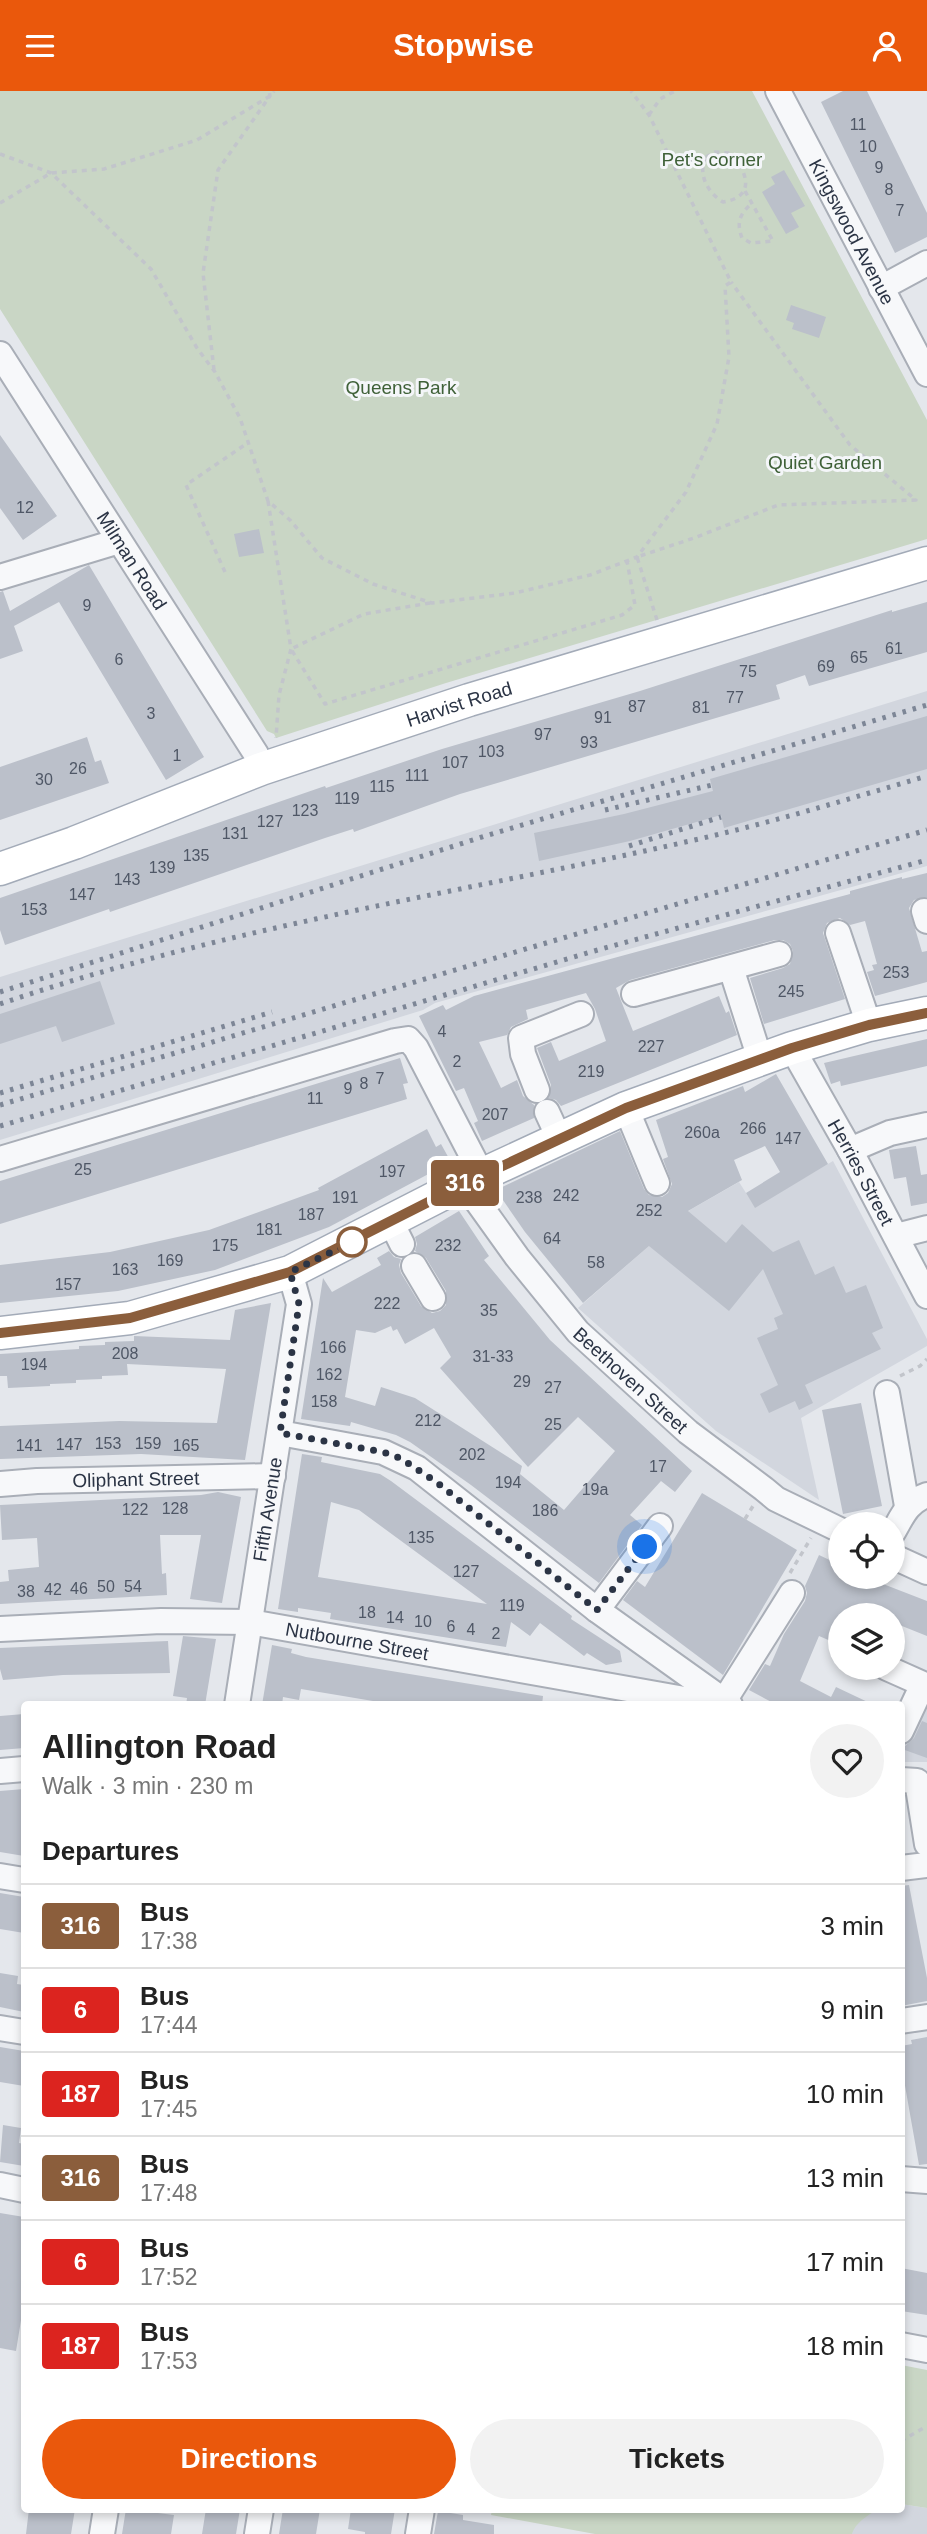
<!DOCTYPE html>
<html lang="en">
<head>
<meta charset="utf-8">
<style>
  :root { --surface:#fff; --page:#f2f2f2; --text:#222; --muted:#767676; --line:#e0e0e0; --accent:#ea580c }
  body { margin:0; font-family:Arial,sans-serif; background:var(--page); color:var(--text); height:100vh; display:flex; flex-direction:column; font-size:26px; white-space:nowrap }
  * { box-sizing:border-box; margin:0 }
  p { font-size:23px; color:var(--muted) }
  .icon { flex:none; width:38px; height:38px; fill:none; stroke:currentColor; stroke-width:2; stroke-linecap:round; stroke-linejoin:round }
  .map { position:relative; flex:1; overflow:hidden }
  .details { position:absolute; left:21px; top:1610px; width:884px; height:812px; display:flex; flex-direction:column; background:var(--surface); border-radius:7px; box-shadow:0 4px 10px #0003 }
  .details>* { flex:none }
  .badge { padding:0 14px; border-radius:5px; font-size:24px; line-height:46px }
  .controls { position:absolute; left:828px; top:1421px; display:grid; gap:14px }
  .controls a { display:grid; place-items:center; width:77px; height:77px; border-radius:50%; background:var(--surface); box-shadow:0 4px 10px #0003; font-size:35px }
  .you { position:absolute; width:35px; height:35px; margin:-18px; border:5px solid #fff; border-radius:50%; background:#1a73e8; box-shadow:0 0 0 10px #1a73e833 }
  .map>.badge { position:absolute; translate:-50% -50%; box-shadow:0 0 0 4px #fff }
  h2 { padding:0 21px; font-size:26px; line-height:63px }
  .round { display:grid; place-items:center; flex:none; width:74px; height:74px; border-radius:37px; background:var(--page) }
  .head { display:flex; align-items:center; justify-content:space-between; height:119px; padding:0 21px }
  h1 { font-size:33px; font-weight:700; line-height:52px }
  .cta { display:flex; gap:14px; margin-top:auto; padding:14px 21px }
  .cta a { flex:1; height:80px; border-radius:42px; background:var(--accent); color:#fff; font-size:28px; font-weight:700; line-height:80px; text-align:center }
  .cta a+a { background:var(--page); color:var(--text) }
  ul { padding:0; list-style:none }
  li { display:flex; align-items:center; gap:21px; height:84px; padding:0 21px; border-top:2px solid var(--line) }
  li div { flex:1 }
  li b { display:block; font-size:26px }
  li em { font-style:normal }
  li .badge { min-width:77px; font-weight:700; text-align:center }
  header { display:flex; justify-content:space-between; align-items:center; height:91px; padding:0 21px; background:var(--accent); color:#fff; font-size:32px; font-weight:700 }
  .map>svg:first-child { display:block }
  .built { fill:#d2d6de }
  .green { fill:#c9d6c5 }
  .building { fill:#bbc0ca; fill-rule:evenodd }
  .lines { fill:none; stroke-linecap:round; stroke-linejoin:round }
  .minor-casing { stroke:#a9aeb7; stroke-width:28 }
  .major-casing { stroke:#a3abb8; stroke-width:35 }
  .path { stroke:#c2c5cb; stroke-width:3.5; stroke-dasharray:5 5; stroke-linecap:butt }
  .minor { stroke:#f7f8fa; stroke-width:24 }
  .major { stroke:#fff; stroke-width:32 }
  .rail { stroke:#7d8696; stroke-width:5; stroke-dasharray:3.5 7; stroke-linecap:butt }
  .line-casing { stroke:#fff; stroke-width:16 }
  .line { stroke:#8b5e3c; stroke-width:10 }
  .walk { stroke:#2b3445; stroke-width:7; stroke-dasharray:0 12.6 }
  .stop-dot { fill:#fff; stroke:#8b5e3c; stroke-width:3.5 }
  .labels { text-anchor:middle; stroke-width:6; stroke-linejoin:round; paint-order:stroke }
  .number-label { font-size:16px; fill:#4f5766 }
  .park-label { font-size:19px; fill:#3f6138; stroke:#f4f6f9 }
  .street-label { font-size:19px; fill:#2b3445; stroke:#f4f6f9 }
</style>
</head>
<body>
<header><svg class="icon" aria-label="menu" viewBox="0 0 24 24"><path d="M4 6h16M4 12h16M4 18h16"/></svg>Stopwise<svg class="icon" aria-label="person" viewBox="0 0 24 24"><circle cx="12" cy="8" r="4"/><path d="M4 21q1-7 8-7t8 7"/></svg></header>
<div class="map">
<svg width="927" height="2443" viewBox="0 0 927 2443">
  <rect width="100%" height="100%" fill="#e4e7ec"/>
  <path class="built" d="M927 600V775L435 912 423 919 0 1049V886Z
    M833 1070 927 1248V1255L801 1327 819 1409 716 1340 578 1217 690 1119 739 1091 755 1116Z
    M927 1592V1671H901V1648Z
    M901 2413 927 2417V2443H852L856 2419 901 2418Z"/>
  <path class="green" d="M0 0H752L927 329V448L446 592 276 647 274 643 267 640 0 218Z
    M901 2274 927 2279V2417L901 2413Z
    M492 2419V2418L877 2419C868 2424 855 2432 852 2443H595L491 2424Z"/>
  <path class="building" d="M843 0H867L927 122V146L895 162 821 11Z
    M784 79 805 115 791 122 799 136 786 143 762 101 775 93 771 86Z
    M791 214 826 226 819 247 792 238 794 232 786 229Z
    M0 344 57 425 23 449 0 417Z
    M259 438 264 462 239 466 234 443Z
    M89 474 204 666 166 689 59 511 14 535 23 560 0 568V501L3 500 10 520Z
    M927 511V561L809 595 805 584 776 594 780 608 460 703 354 741 353 738 325 747 110 821 109 818 5 854 0 839V807L325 695 326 697 442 658 640 600 892 519V521Z
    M927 625V678L724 737 721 724 630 750 539 770 534 742 624 723 713 700 710 688Z
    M87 646 95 671 101 669 109 692 0 729V676Z
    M927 782V806L914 809 909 817 922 861 927 860V891L875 905 867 881 874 879 872 874 877 873 865 830 850 834 840 827 827 832 823 842 845 908 764 933 750 887 783 877 790 873 793 860 790 853 783 849H775L630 889 616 897 633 940 719 905 726 922 729 920 737 944 561 1015 556 1009 549 1007 551 994 537 957 551 951 559 970 606 950 595 918 586 902 526 919 528 928 511 936 507 944 479 951 501 997 517 989 523 1005 534 1014V1027L482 1050 474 1032 478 1030 464 997 456 1000 419 925 443 914 446 919 474 905 850 803V800L902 786V788Z
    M100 890 115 933 62 951 56 935 0 953V923Z
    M927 948V975L841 995 840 990 831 993 824 972Z
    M400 967 408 992 403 993 407 1008 0 1133V1090Z
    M776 983 828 1073 755 1117 746 1102 780 1081 765 1055 734 1069 742 1089 688 1120 726 1152 742 1133 773 1161 799 1149 815 1184 834 1175 846 1202 866 1194 883 1237 872 1242 881 1258 805 1294 813 1312 799 1319 795 1310 769 1322 760 1303 778 1294 757 1247 778 1238 774 1227 783 1223 763 1178 729 1220 649 1155 583 1212 525 1141 496 1099 620 1040 644 1098 649 1104 662 1106 668 1102 672 1093 663 1068 668 1066 656 1029 743 995 745 1001Z
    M427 1038 436 1056 441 1053 451 1071 329 1136 215 1179 118 1200 0 1212V1174L110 1161 209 1139 319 1099 318 1097Z
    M916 1055 921 1084 927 1083V1112L911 1115 906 1086 894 1088 889 1059Z
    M459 1120 489 1165 484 1169 550 1249 692 1380 675 1401 661 1390 630 1424 642 1434 599 1492 471 1394 410 1351 396 1344 351 1331 350 1335 301 1328 323 1187 332 1201 381 1174 377 1167 389 1160 394 1166 401 1168 399 1174 401 1182 421 1215 432 1222 440 1220 446 1214V1200L426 1167 415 1160 417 1153 415 1146ZM391 1235 393 1240 397 1238 405 1253 434 1237 451 1266 440 1277 528 1376 578 1326 615 1360 564 1419 520 1383 522 1375 415 1307 381 1296 375 1315 345 1306 356 1239 375 1242Z
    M271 1212 245 1369 141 1363 0 1368V1335L119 1330 217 1332 226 1278 127 1273 128 1284 102 1285V1288L76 1289V1292L50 1293V1295L8 1297 7 1285H0V1263L79 1258V1255L105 1254V1251L134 1250V1245L230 1249 235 1219Z
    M861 1312 882 1415 843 1423 822 1319Z
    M302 1363 322 1366 321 1371 380 1383 391 1390 572 1525 571 1528 620 1560 622 1571 606 1574 587 1562 584 1565 540 1532 530 1545 511 1531 506 1556 330 1528 331 1522 298 1517V1521L278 1518ZM331 1411 359 1419 487 1513 318 1486Z
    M218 1401 241 1406 222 1512 190 1508 201 1444H160L162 1483 166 1482 167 1504 0 1513V1491L9 1490 8 1479 39 1476 37 1447 2 1449 0 1414 201 1404Z
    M702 1402 797 1459 723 1584 623 1509 637 1490 645 1496Z
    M819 1464 840 1474V1486H865L927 1510V1545L892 1531V1524H840V1554L819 1545 800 1590 831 1606 836 1596 874 1614H777L749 1599 765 1573 770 1575 784 1543 805 1510 807 1502 805 1495Z
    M183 1545 216 1548 205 1614H186L187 1607 173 1605Z
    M168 1550 170 1582 63 1584 3 1589 0 1578V1557Z
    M272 1554 292 1558 291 1562 306 1566 543 1605 542 1614H397L301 1598 299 1609 283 1606 282 1614H262Z
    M24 1623V1657L0 1659V1625Z
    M922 1630 927 1632V1667L902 1658 914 1647Z
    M24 1698V1765L0 1761V1700Z
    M909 1794 927 1887V1910L901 1915V1795Z
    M0 1802 24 1806V1842L0 1838Z
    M0 1882 18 1885 17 1893 24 1894V1921L0 1916Z
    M927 1946V2073L919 2074 901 1972V1955L912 1953 911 1949Z
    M0 1956 24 1960V1995L0 1991Z
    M3 2034 21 2037 19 2052 24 2053V2075L0 2071Z
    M0 2122 24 2126V2211L16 2260 0 2257Z
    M901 2177 927 2182V2224L901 2220Z
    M29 2418H75L71 2443H26Z
    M126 2418H151L150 2421 174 2424 171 2443H122Z
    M206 2418H240L236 2443H202Z
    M283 2418H320L316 2443H279Z
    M351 2418H395L391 2443H365V2441L348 2438Z
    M438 2420 463 2424V2429L494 2434V2443H434Z"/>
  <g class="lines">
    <defs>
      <g id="minor">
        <path id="s1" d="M778 0 927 283"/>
        <path d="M881 197 927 172"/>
        <path id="s2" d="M0 263 256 663 261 678"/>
        <path d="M0 486 119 450"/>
        <path d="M924 820 927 830"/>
        <path d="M838 842 869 934"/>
        <path d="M731 877 760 968"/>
        <path d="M634 903 779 863"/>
        <path id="s3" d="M792 957 850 1059 927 1205"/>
        <path d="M537 999 523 963 521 947 581 923"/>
        <path d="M626 1017 657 1092"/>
        <path d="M547 1021 559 1047"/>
        <path d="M850 1059 890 1042 927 1034"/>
        <path d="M0 1068 395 950 408 948 416 957 482 1084"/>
        <path id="s4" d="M464 1092 517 1166 578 1241 688 1341 764 1398 776 1408 840 1439"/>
        <path d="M391 1131 402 1153"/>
        <path d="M896 1145 927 1137"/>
        <path d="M414 1175 433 1207"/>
        <path d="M887 1302 907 1415"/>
        <path d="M280 1342 383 1361 417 1377 597 1519 730 1614"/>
        <path id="s5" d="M0 1393 37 1390 273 1385"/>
        <path d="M892 1443C902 1426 907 1411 927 1404"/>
        <path d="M892 1465 927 1481"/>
        <path d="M597 1519 660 1435"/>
        <path id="s6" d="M0 1538 161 1530 250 1531 690 1609 708 1599"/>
        <path d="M887 1577 923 1593 901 1640"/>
        <path d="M724 1610 792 1502"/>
        <path id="s7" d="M237 1614 299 1213 290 1181"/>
        <path d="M0 1680 24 1678"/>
        <path d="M901 1689 917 1690 927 1753"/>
        <path d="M901 1777 927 1774"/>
        <path d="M0 1785 24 1789"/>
        <path d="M901 1930 927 1926"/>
        <path d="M0 1937 24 1941"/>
        <path d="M901 2088 927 2090"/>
        <path d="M0 2094 24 2099"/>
        <path d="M901 2254 927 2259"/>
        <path d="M102 2443 106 2418"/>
        <path d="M257 2443 261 2418"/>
        <path d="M418 2443 422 2418"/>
      </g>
      <g id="major">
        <path id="s8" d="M0 778 74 752 261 678 469 609 927 472"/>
        <path d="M0 1242 130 1227 290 1181 464 1092 626 1017 792 957 869 934 927 922"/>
      </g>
    </defs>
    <use href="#minor" class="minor-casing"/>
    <use href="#major" class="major-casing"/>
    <path class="path" d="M649 24 660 8 675 0
      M0 63 51 82 151 178 197 257 215 281 240 327 268 410 290 429 322 467 373 493 432 512 515 502 590 484 637 466 686 401 717 333 729 266 725 195 731 191 649 24 631 0
      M671 69 681 68 683 73 706 66C697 83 708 102 723 111 756 106 748 81 730 62L715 61 706 66
      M745 100 773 150 751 152 742 147C736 131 740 123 752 112
      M0 112 51 82 104 78 197 49 270 5 274 0
      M214 279 203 182 218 79 270 5 269 0
      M268 410 291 558 279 604 276 647
      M225 481 186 394 249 351
      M430 512 364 523 291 558 325 613 622 524 635 514 627 470
      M657 529 637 466 694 447 778 414 916 409 850 354 731 191
      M900 1285 920 1275 927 1268
      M745 1428 753 1415
      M790 1482 811 1447
      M901 2350 927 2335"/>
    <use href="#minor" class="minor"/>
    <use href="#major" class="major"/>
    <path class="rail" d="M605 719 712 694
      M629 755 721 726
      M0 901 485 745 927 614
      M0 913C222 837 453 803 681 752 764 734 845 709 927 685
      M0 1002 272 921
      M0 1014 927 739
      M0 1035 601 858 927 769"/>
  </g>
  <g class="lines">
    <defs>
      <path id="line" d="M0 1242 130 1227 290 1181 464 1093 626 1017 792 957 869 934 927 922"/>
    </defs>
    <use href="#line" class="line-casing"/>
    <use href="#line" class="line"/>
    <path class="walk" d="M352 1151 290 1181 299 1213 280 1342 383 1361 400 1367 435 1390 597 1519 645 1456"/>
  </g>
  <circle class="stop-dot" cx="352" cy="1151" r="14"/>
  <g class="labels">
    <g class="number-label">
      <text x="858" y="39">11</text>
      <text x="868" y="61">10</text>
      <text x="879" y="82">9</text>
      <text x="889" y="104">8</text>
      <text x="900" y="125">7</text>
      <text x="25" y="422">12</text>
      <text x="87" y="520">9</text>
      <text x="894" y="563">61</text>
      <text x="859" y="572">65</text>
      <text x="119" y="574">6</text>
      <text x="826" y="581">69</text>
      <text x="748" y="586">75</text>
      <text x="735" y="612">77</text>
      <text x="637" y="621">87</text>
      <text x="701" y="622">81</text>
      <text x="151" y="628">3</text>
      <text x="603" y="632">91</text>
      <text x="543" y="649">97</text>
      <text x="589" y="657">93</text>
      <text x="491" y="666">103</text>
      <text x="177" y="670">1</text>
      <text x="455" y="677">107</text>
      <text x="78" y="683">26</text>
      <text x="417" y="690">111</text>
      <text x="44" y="694">30</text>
      <text x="382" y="701">115</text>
      <text x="347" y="713">119</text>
      <text x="305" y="725">123</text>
      <text x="270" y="736">127</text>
      <text x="235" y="748">131</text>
      <text x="196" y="770">135</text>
      <text x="162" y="782">139</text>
      <text x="127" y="794">143</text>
      <text x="82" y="809">147</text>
      <text x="34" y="824">153</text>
      <text x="896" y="887">253</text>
      <text x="791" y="906">245</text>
      <text x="442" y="946">4</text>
      <text x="651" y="961">227</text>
      <text x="457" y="976">2</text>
      <text x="591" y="986">219</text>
      <text x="380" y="993">7</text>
      <text x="364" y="998">8</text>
      <text x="348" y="1003">9</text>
      <text x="315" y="1013">11</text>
      <text x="495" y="1029">207</text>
      <text x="753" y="1043">266</text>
      <text x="702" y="1047">260a</text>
      <text x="788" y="1053">147</text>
      <text x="83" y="1084">25</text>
      <text x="392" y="1086">197</text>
      <text x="566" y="1110">242</text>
      <text x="345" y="1112">191</text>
      <text x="529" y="1112">238</text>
      <text x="649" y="1125">252</text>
      <text x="311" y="1129">187</text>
      <text x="269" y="1144">181</text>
      <text x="552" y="1153">64</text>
      <text x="225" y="1160">175</text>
      <text x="448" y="1160">232</text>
      <text x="170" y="1175">169</text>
      <text x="596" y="1177">58</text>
      <text x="125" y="1184">163</text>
      <text x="68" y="1199">157</text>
      <text x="387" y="1218">222</text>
      <text x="489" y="1225">35</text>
      <text x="333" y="1262">166</text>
      <text x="125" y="1268">208</text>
      <text x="493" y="1271">31-33</text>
      <text x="34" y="1279">194</text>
      <text x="329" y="1289">162</text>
      <text x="522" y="1296">29</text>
      <text x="553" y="1302">27</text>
      <text x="324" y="1316">158</text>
      <text x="428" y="1335">212</text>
      <text x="553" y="1339">25</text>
      <text x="108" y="1358">153</text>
      <text x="148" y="1358">159</text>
      <text x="69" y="1359">147</text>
      <text x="29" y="1360">141</text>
      <text x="186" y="1360">165</text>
      <text x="472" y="1369">202</text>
      <text x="658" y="1381">17</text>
      <text x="508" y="1397">194</text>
      <text x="595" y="1404">19a</text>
      <text x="175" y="1423">128</text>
      <text x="135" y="1424">122</text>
      <text x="545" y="1425">186</text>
      <text x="421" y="1452">135</text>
      <text x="466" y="1486">127</text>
      <text x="106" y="1501">50</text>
      <text x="133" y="1501">54</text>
      <text x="79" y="1503">46</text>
      <text x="53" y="1504">42</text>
      <text x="26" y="1506">38</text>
      <text x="512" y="1520">119</text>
      <text x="367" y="1527">18</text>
      <text x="395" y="1532">14</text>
      <text x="423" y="1536">10</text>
      <text x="451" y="1541">6</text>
      <text x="471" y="1544">4</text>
      <text x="496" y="1548">2</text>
    </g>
    <g class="park-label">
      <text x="712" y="75">Pet's corner</text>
      <text x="401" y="303">Queens Park</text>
      <text x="825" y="378">Quiet Garden</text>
    </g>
    <g class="street-label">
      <text dy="7" stroke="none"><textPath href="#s1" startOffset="159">Kingswood Avenue</textPath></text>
      <text dy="7" stroke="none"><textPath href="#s2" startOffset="245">Milman Road</textPath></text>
      <text dy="7" stroke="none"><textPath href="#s8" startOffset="488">Harvist Road</textPath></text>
      <text dy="7" stroke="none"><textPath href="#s3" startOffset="142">Herries Street</textPath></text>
      <text dy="7" stroke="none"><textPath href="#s4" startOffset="259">Beethoven Street</textPath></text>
      <text dy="7" stroke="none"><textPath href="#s5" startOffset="136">Oliphant Street</textPath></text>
      <text dy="7" stroke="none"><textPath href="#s7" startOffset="198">Fifth Avenue</textPath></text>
      <text dy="7" stroke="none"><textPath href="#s6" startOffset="359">Nutbourne Street</textPath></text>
    </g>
  </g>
</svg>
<div class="controls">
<a><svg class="icon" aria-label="locate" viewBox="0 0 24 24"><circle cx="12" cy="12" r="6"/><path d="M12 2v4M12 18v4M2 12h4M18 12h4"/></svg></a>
<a><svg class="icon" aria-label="layers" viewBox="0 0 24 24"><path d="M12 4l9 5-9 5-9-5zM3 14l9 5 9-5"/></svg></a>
</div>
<div class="you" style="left:645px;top:1456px"></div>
<b class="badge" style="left:465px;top:1092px;background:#8b5e3c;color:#fff">316</b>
<section class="details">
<div class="head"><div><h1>Allington Road</h1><p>Walk · 3 min · 230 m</p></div><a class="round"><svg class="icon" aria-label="heart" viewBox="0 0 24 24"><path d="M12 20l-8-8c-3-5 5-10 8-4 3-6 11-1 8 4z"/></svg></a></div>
<h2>Departures</h2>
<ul>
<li><span class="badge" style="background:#8b5e3c;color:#fff">316</span><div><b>Bus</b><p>17:38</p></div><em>3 min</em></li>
<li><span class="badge" style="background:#dc241f;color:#fff">6</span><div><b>Bus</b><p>17:44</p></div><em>9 min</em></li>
<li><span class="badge" style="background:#dc241f;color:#fff">187</span><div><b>Bus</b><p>17:45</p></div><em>10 min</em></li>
<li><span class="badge" style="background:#8b5e3c;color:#fff">316</span><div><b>Bus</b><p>17:48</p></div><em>13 min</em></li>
<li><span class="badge" style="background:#dc241f;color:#fff">6</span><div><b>Bus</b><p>17:52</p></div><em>17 min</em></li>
<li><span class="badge" style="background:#dc241f;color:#fff">187</span><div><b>Bus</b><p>17:53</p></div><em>18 min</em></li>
</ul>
<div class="cta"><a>Directions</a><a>Tickets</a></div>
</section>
</div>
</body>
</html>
